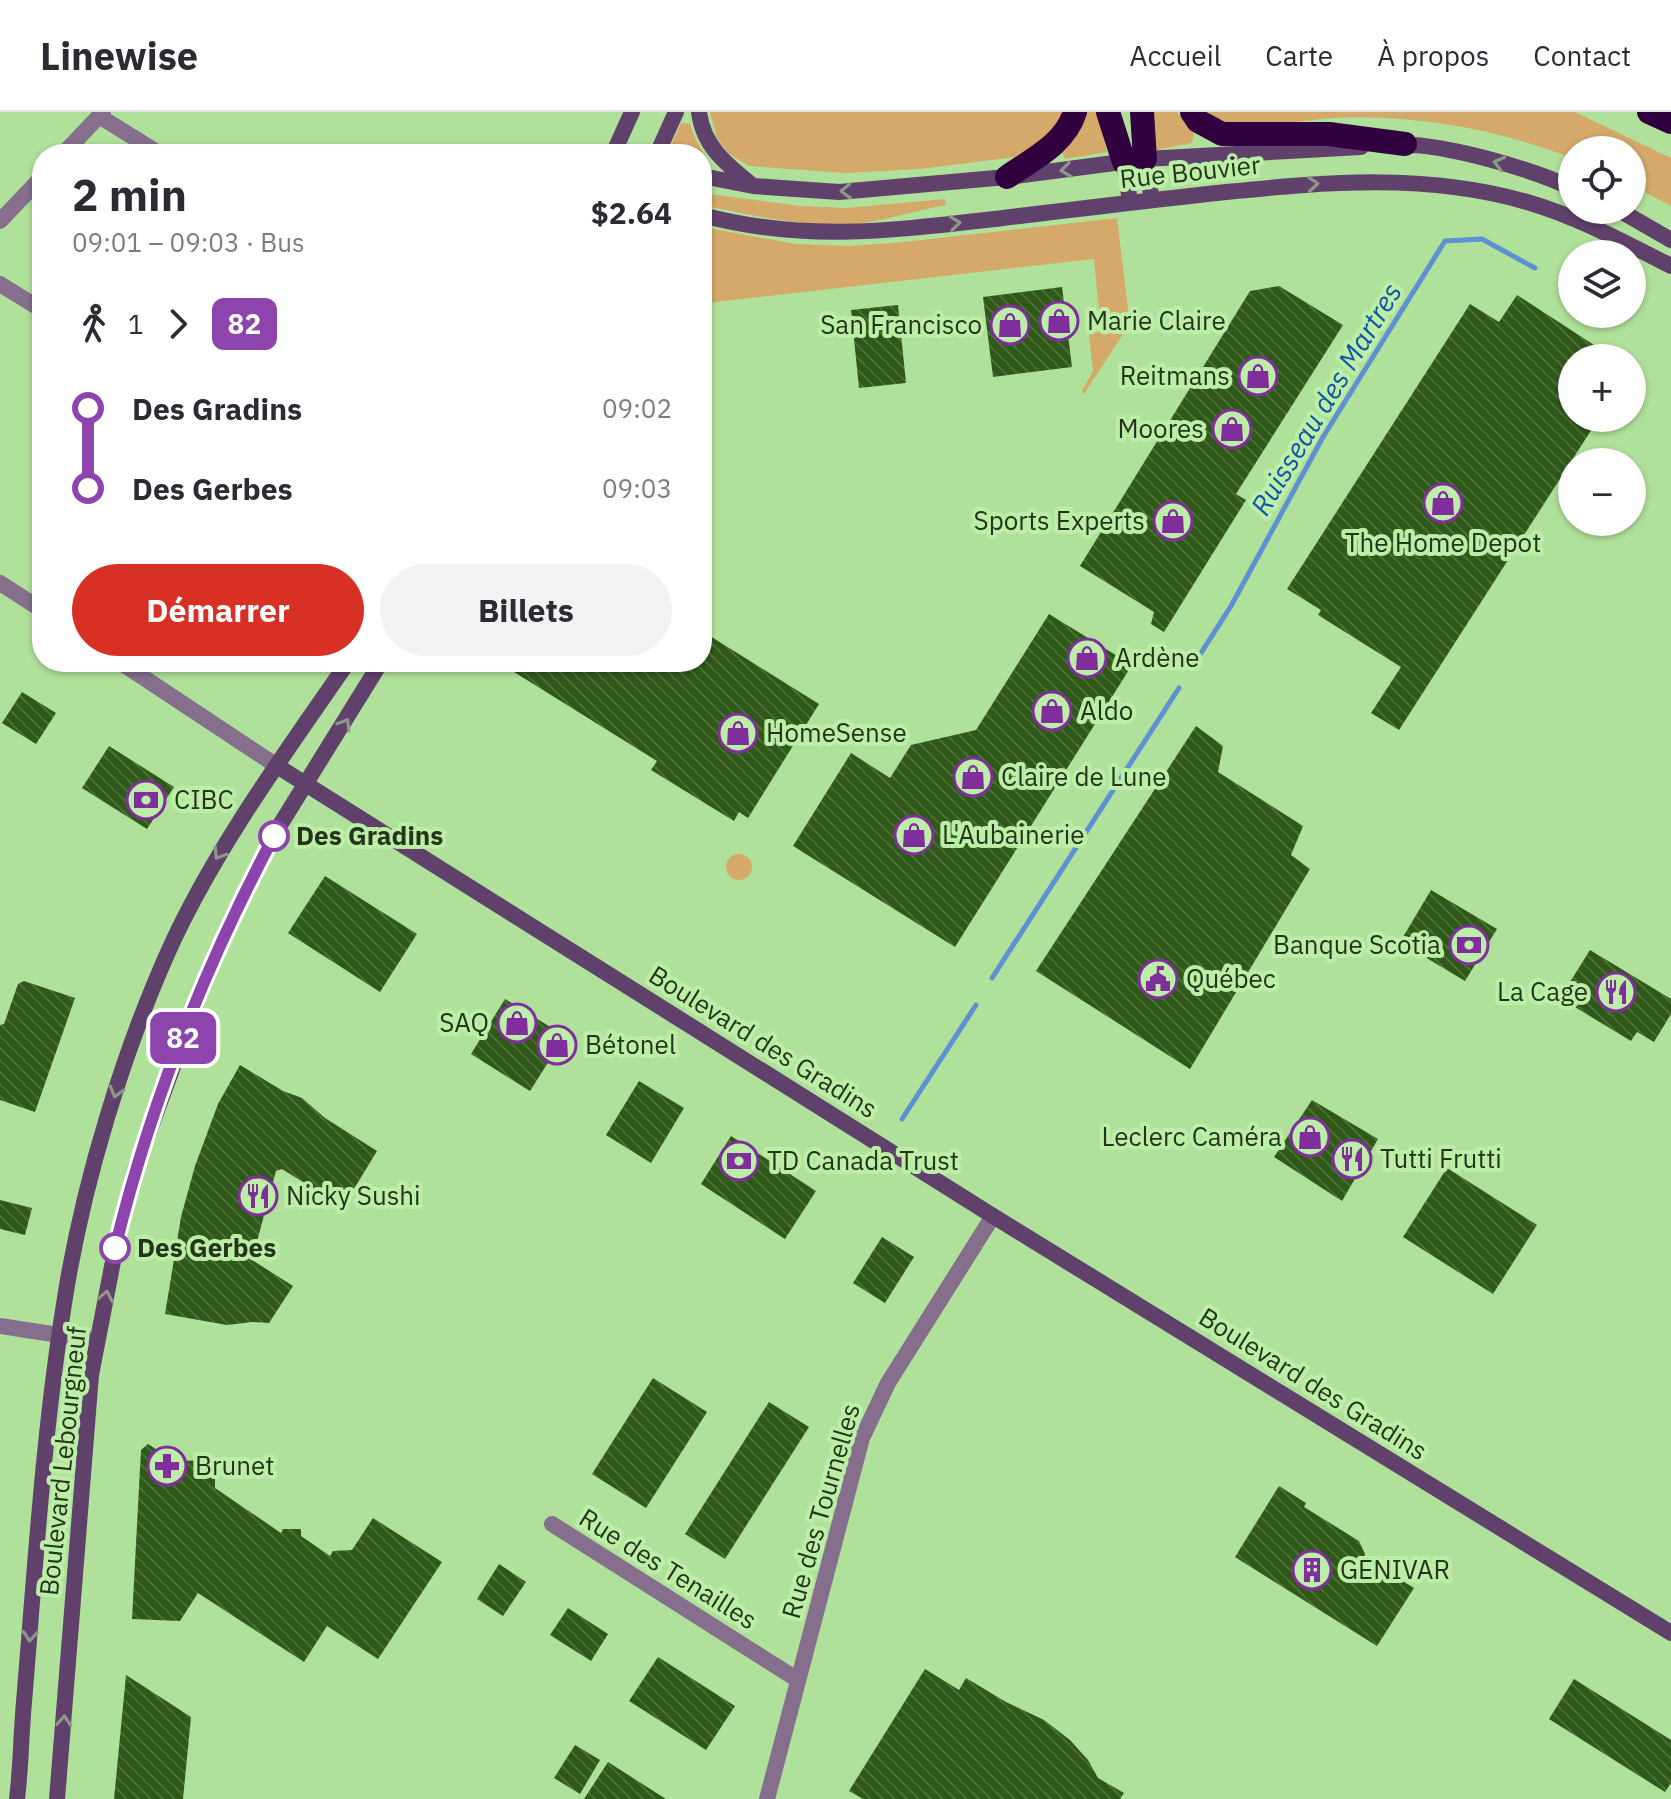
<!DOCTYPE html>
<html lang="fr">
<head>
<meta charset="utf-8">
<style>
  :root { --surface:#fff; --page:#f2f2f3; --text:#2b2b33; --muted:#7c7c81; --line:#e1e1e2; --accent:#d93025 }
  body { margin:0; font-family:"IBM Plex Sans",sans-serif; background:var(--page); color:var(--text); height:100vh; display:flex; flex-direction:column; font-size:30px; white-space:nowrap }
  * { box-sizing:border-box; margin:0 }
  p { font-size:26px; color:var(--muted) }
  .icon { flex:none; width:44px; height:44px; fill:none; stroke:currentColor; stroke-width:2; stroke-linecap:round; stroke-linejoin:round }
  .map { position:relative; flex:1; overflow:hidden }
  .drawer { position:absolute; left:32px; top:32px; width:680px; height:528px; display:flex; flex-direction:column; background:var(--surface); border-radius:32px; box-shadow:0 2px 6px #0004 }
  .drawer>* { flex:none }
  .badge { padding:0 16px; border-radius:12px; font-size:28px; line-height:52px }
  .buttons { position:absolute; left:1558px; top:24px; display:grid; gap:16px }
  .buttons a { display:grid; place-items:center; width:88px; height:88px; border-radius:50%; background:var(--surface); box-shadow:0 2px 6px #0004; font-size:40px }
  .map>.badge { position:absolute; translate:-50% -50%; box-shadow:0 0 0 4px #fff }
  .legs { display:flex; align-items:center; gap:12px; height:88px; padding:0 40px; font-size:26px }
  .legs p { margin-inline-start:auto }
  .summary { display:flex; align-items:center; justify-content:space-between; height:136px; padding:0 40px }
  h1 { font-size:44px; font-weight:800; line-height:60px }
  .cta { display:flex; gap:16px; margin-top:auto; padding:16px 40px }
  .cta a { flex:1; height:92px; border-radius:48px; background:var(--accent); color:#fff; font-size:32px; font-weight:800; line-height:92px; text-align:center }
  .cta a+a { background:var(--page); color:var(--text) }
  ul { padding:0 40px; list-style:none }
  li { display:flex; align-items:center; gap:28px; height:80px; font-size:30px }
  li i { display:grid; place-items:center; width:12px; height:100%; margin:0 10px; background:currentColor }
  li i::after { content:''; width:20px; height:20px; margin:-10px; border:6px solid; border-radius:50%; background:var(--surface) }
  li p { margin-inline-start:auto }
  li:first-child i { background:linear-gradient(#0000 50%,currentColor 0) }
  li:last-child i { background:linear-gradient(currentColor 50%,#0000 0) }
  header { display:flex; align-items:center; gap:48px; box-sizing:border-box; height:112px; padding:0 40px; background:var(--surface); border-bottom:2px solid var(--line) }
  header strong { font-size:38px }
  nav { display:flex; gap:44px; margin-inline-start:auto; font-size:28px }
  .map>svg:first-child { display:block }
  .grass { fill:#d4a969 }
  .lines { fill:none; stroke-linecap:round; stroke-linejoin:round }
  .stream { stroke:#5e90d3; stroke-width:5 }
  .building { fill:url(#building-back-hatch) }
  .street { stroke:#856f8d; stroke-width:16 }
  .secondary { stroke:#60416c; stroke-width:16 }
  .highway { stroke:#30003f; stroke-width:24 }
  .oneway { stroke:#8e988a }
  .line-1-casing { stroke:#fff; stroke-width:18 }
  .line-1 { stroke:#8e44ad; stroke-width:12 }
  .stop-1-dot { fill:#fff; stroke:#8e44ad; stroke-width:4 }
  .labels { text-anchor:middle; stroke-width:8; stroke-linejoin:round; paint-order:stroke }
  .street-label { font-size:26px; fill:#23361a; stroke:#bdeea8 }
  .poi-label { font-size:26px; fill:#23361a; stroke:#bdeea8; text-anchor:start }
  .stop-label { font-size:26px; font-weight:bold; fill:#23361a; stroke:#bdeea8; text-anchor:start }
  .water-label { font-size:28px; font-style:italic; fill:#1255a6; stroke:#bdeea8 }
</style>
</head>
<body>
<header>
<strong>Linewise</strong>
<nav><a>Accueil</a><a>Carte</a><a>À propos</a><a>Contact</a></nav>
</header>
<div class="map">
<svg width="1671" height="1687" viewBox="0 0 1671 1687">
  <defs>
    <pattern id="building-back-hatch" width="6" height="6" patternUnits="userSpaceOnUse" patternTransform="scale(2)"><rect width="6" height="6" fill="#2f5918"/><path d="M-1 5l2 2M0 0l6 6M5-1l2 2" fill="none" stroke="#4b6e38"/></pattern>
  </defs>
  <rect width="100%" height="100%" fill="#b0e19b"/>
  <path class="grass" d="M710 0H1064L1059 13 1024 44 920 57 845 61 749 54 728 41 717 26Z
    M1084 0H1098L1107 40 1065 47 1061 38Z
    M1150 0H1177L1194 22 1192 31 1156 38Z
    M1208 0H1575L1671 46V94L1632 73V38H1572V46C1497 17 1414 2 1332 6 1306 8 1246 19 1223 11 1218 9 1212 3 1208 0Z
    M681 11 690 12 695 26 707 47 702 55V42H678L669 38Z
    M702 81 800 94 846 96 945 87 946 93C916 98 885 109 855 112 807 116 750 103 702 93Z
    M1117 106 1128 197 1125 219 1084 282 1082 279 1093 259 1089 223 1101 219 1094 147 715 190 702 194V115L796 132 849 134 904 130Z
    M726 755a13 13 0 1 1 26 0a13 13 0 1 1-26 0Z"/>
  <g class="lines">
    <path class="stream" d="M1194 552 1231 494 1323 325 1445 129 1482 127 1535 156
      M992 866 1179 576
      M902 1007 976 893"/>
  </g>
  <path class="building" d="M1279 174 1343 213 1236 382 1246 388 1164 520 1151 512 1154 500 1080 454 1250 179Z
    M1062 175 1072 255 993 265 983 185Z
    M1517 183 1611 244 1572 246V306H1599L1399 618 1371 601 1401 555 1318 503 1321 498 1287 477 1470 192 1499 210Z
    M898 193 906 271 859 276 851 198Z
    M1049 502 1132 553 955 835 793 734 851 641 890 666 911 633 976 618Z
    M702 519 819 592 748 706 739 700 734 709 651 658 657 649 498 550H702Z
    M22 580 56 601 36 632 2 611Z
    M1196 614 1223 634 1218 660 1303 714 1291 743 1310 757 1190 957 1036 859Z
    M109 634 174 675 147 717 82 676Z
    M325 764 417 822 380 880 288 821Z
    M1431 778 1497 817 1465 869 1400 830Z
    M1590 838 1671 887V902L1654 930 1637 920 1631 929 1560 886Z
    M24 869 75 886 35 1000 0 988V913L4 912 18 872Z
    M505 887 565 924 530 979 471 942Z
    M240 953 283 979 302 986 325 1006 377 1039 343 1095 282 1057 276 1059 252 1148 293 1174 269 1211 252 1210 227 1213 165 1202 181 1105 195 1054 218 992Z
    M639 969 684 996 651 1051 606 1023Z
    M1312 988 1378 1027 1342 1089 1274 1045Z
    M731 1024 816 1079 785 1127 701 1072Z
    M1447 1056 1537 1113 1493 1182 1403 1125Z
    M0 1088 32 1096 25 1123 0 1117Z
    M882 1125 914 1145 885 1191 853 1171Z
    M653 1266 707 1300 646 1396 592 1362Z
    M769 1290 809 1315 725 1447 685 1422Z
    M148 1332 174 1349 215 1348V1376L281 1421 283 1417H301V1424L330 1444 333 1439 352 1438 373 1406 442 1450 378 1547 327 1514 304 1550 198 1481 180 1509 132 1507 141 1338Z
    M1279 1374 1306 1391 1304 1395 1359 1429 1365 1442 1362 1454 1374 1461 1378 1454 1414 1476 1377 1534 1235 1445Z
    M499 1452 526 1470 503 1504 477 1487Z
    M568 1496 608 1522 591 1549 550 1523Z
    M658 1545 735 1594 706 1638 629 1589Z
    M925 1557 959 1578 966 1566 1006 1590 1044 1608 1070 1628 1088 1648 1098 1666 1124 1681 1120 1687H863L849 1679Z
    M126 1563 191 1605 183 1687H114Z
    M1574 1567 1671 1628V1671L1665 1680 1549 1607Z
    M575 1633 600 1648 580 1682 554 1666Z
    M608 1650 666 1687H584Z"/>
  <g class="lines">
    <path class="street" d="M99 4 160 42
      M63 42 103 0
      M0 109 42 65
      M0 172 42 198
      M0 471 42 498
      M120 550 277 654
      M0 1214 97 1229
      M552 1412 798 1568
      M767 1687 862 1326 888 1271 993 1104"/>
    <path class="secondary" d="M699 0C703 34 726 52 752 73
      M1396 33C1441 30 1531 57 1572 76
      M613 42 632 0
      M657 42 676 0
      M1145 47 1152 88
      M1124 50 1130 90
      M702 64 753 74 839 80 1007 65 1145 47 1361 35
      M1619 98 1671 128
      M702 103C807 131 897 118 1003 106 1077 97 1151 88 1226 80 1327 70 1427 61 1527 90 1576 104 1626 131 1671 154
      M277 654 993 1104 1671 1521
      M17 1687C21 1655 21 1622 24 1590 35 1458 43 1324 64 1192 82 1074 124 935 174 827 221 728 286 640 348 550
      M57 1687 91 1263 115 1139 135 1058 199 884 235 800 280 713 381 550"/>
    <path class="highway" d="M1108 0 1124 50
      M1142 0 1145 47
      M1192 0 1198 9 1222 22H1329L1405 32
      M1649 0 1671 10
      M1007 65C1033 47 1065 32 1075 0"/>
  </g>
  <defs><path id="oneway-chevron" d="M-2-3.5L2.5 0L-2 3.5" fill="none" stroke-width="1.6" stroke-linecap="round" stroke-linejoin="round" transform="scale(2)"/></defs>
  <g class="oneway">
    <use href="#oneway-chevron" transform="translate(1499 51) rotate(-166)"/>
    <use href="#oneway-chevron" transform="translate(1066 58) rotate(173)"/>
    <use href="#oneway-chevron" transform="translate(1313 72) rotate(-4)"/>
    <use href="#oneway-chevron" transform="translate(846 79) rotate(178)"/>
    <use href="#oneway-chevron" transform="translate(955 111) rotate(-7)"/>
    <use href="#oneway-chevron" transform="translate(345 612) rotate(-59)"/>
    <use href="#oneway-chevron" transform="translate(219 742) rotate(122)"/>
    <use href="#oneway-chevron" transform="translate(116 980) rotate(106)"/>
    <use href="#oneway-chevron" transform="translate(106 1184) rotate(-79)"/>
    <use href="#oneway-chevron" transform="translate(30 1524) rotate(95)"/>
    <use href="#oneway-chevron" transform="translate(64 1609) rotate(-86)"/>
  </g>
  <g class="lines">
    <defs>
      <path id="line-1" d="M115 1136C150 993 205 854 274 724"/>
    </defs>
    <use href="#line-1" class="line-1-casing"/>
    <use href="#line-1" class="line-1"/>
  </g>
  <defs>
    <symbol id="shop-ring" viewBox="-11 -11 22 22"><circle r="9.5" fill="#bdeea8" stroke="#812e9d" stroke-width="1.5"/><path d="M-5-2.5h2.3a2.7 3.5 0 0 1 5.4 0H5L5.5 6h-11ZM-1.5-2.5h3a1.5 2.3 0 0 0-3 0Z" fill="#812e9d"/></symbol>
    <symbol id="bank-ring" viewBox="-11 -11 22 22"><circle r="9.5" fill="#bdeea8" stroke="#812e9d" stroke-width="1.5"/><path d="M-6-4H6V4H-6ZM0-2.3a2.3 2.3 0 1 0 0 4.6a2.3 2.3 0 1 0 0-4.6Z" fill="#812e9d"/></symbol>
    <symbol id="civic-ring" viewBox="-11 -11 22 22"><circle r="9.5" fill="#bdeea8" stroke="#812e9d" stroke-width="1.5"/><path d="M-.6-6.5H3V-4.5H.6V-3L4-1V1h2V6H-6V1h2V-1L-.6-3ZM-1.2 2.5V6h2.4V2.5Z" fill="#812e9d"/></symbol>
    <symbol id="restaurant-ring" viewBox="-11 -11 22 22"><circle r="9.5" fill="#bdeea8" stroke="#812e9d" stroke-width="1.5"/><path d="M-5-6h1v4h1v-4h1v4h1v-4h1v5L-1.5 .5V6h-2V.5L-5-1ZM5-6V6H3V1.5H1.5Q1.5-4 5-6Z" fill="#812e9d"/></symbol>
    <symbol id="pharmacy-ring" viewBox="-11 -11 22 22"><circle r="9.5" fill="#bdeea8" stroke="#812e9d" stroke-width="1.5"/><path d="M-2-6h4v4h4v4h-4v4h-4v-4h-4v-4h4Z" fill="#812e9d"/></symbol>
    <symbol id="building-ring" viewBox="-11 -11 22 22"><circle r="9.5" fill="#bdeea8" stroke="#812e9d" stroke-width="1.5"/><path d="M-4-6H4V6H1V3H-1V6H-4ZM-2.5-4.3h1.7v1.8h-1.7ZM.8-4.3h1.7v1.8H.8ZM-2.5-1h1.7V.8h-1.7ZM.8-1h1.7V.8H.8Z" fill="#812e9d"/></symbol>
  </defs>
  <g fill-rule="evenodd">
    <use href="#shop-ring" x="1037" y="187" width="44" height="44"/>
    <use href="#shop-ring" x="988" y="191" width="44" height="44"/>
    <use href="#shop-ring" x="1236" y="242" width="44" height="44"/>
    <use href="#shop-ring" x="1210" y="295" width="44" height="44"/>
    <use href="#shop-ring" x="1421" y="369" width="44" height="44"/>
    <use href="#shop-ring" x="1151" y="387" width="44" height="44"/>
    <use href="#shop-ring" x="1065" y="524" width="44" height="44"/>
    <use href="#shop-ring" x="1030" y="577" width="44" height="44"/>
    <use href="#shop-ring" x="716" y="599" width="44" height="44"/>
    <use href="#shop-ring" x="951" y="643" width="44" height="44"/>
    <use href="#bank-ring" x="124" y="666" width="44" height="44"/>
    <use href="#shop-ring" x="892" y="701" width="44" height="44"/>
    <use href="#bank-ring" x="1447" y="811" width="44" height="44"/>
    <use href="#civic-ring" x="1136" y="845" width="44" height="44"/>
    <use href="#restaurant-ring" x="1594" y="858" width="44" height="44"/>
    <use href="#shop-ring" x="495" y="889" width="44" height="44"/>
    <use href="#shop-ring" x="535" y="911" width="44" height="44"/>
    <use href="#shop-ring" x="1288" y="1003" width="44" height="44"/>
    <use href="#restaurant-ring" x="1330" y="1025" width="44" height="44"/>
    <use href="#bank-ring" x="717" y="1027" width="44" height="44"/>
    <use href="#restaurant-ring" x="236" y="1062" width="44" height="44"/>
    <use href="#pharmacy-ring" x="145" y="1332" width="44" height="44"/>
    <use href="#building-ring" x="1290" y="1436" width="44" height="44"/>
  </g>
  <g class="stop-1-dot">
    <circle cx="274" cy="724" r="14"/>
    <circle cx="115" cy="1136" r="14"/>
  </g>
  <g class="labels">
    <g class="street-label">
      <text transform="translate(1190 60) rotate(-6)" y="9">Rue Bouvier</text>
      <text transform="translate(763 930) rotate(32)" y="9">Boulevard des Gradins</text>
      <text transform="translate(1313 1272) rotate(32)" y="9">Boulevard des Gradins</text>
      <text transform="translate(63 1349) rotate(-84)" y="9">Boulevard Lebourgneuf</text>
      <text transform="translate(821 1399) rotate(-74)" y="9">Rue des Tournelles</text>
      <text transform="translate(668 1457) rotate(32)" y="9">Rue des Tenailles</text>
    </g>
    <g class="poi-label">
      <text x="1087" y="218">Marie Claire</text>
      <text x="982" y="222" text-anchor="end">San Francisco</text>
      <text x="1230" y="273" text-anchor="end">Reitmans</text>
      <text x="1204" y="326" text-anchor="end">Moores</text>
      <text x="1145" y="418" text-anchor="end">Sports Experts</text>
      <text x="1443" y="440" text-anchor="middle">The Home Depot</text>
      <text x="1115" y="555">Ardène</text>
      <text x="1080" y="608">Aldo</text>
      <text x="766" y="630">HomeSense</text>
      <text x="1001" y="674">Claire de Lune</text>
      <text x="174" y="697">CIBC</text>
      <text x="942" y="732">L'Aubainerie</text>
      <text x="1441" y="842" text-anchor="end">Banque Scotia</text>
      <text x="1186" y="876">Québec</text>
      <text x="1588" y="889" text-anchor="end">La Cage</text>
      <text x="489" y="920" text-anchor="end">SAQ</text>
      <text x="585" y="942">Bétonel</text>
      <text x="1282" y="1034" text-anchor="end">Leclerc Caméra</text>
      <text x="1380" y="1056">Tutti Frutti</text>
      <text x="767" y="1058">TD Canada Trust</text>
      <text x="286" y="1093">Nicky Sushi</text>
      <text x="195" y="1363">Brunet</text>
      <text x="1340" y="1467">GENIVAR</text>
    </g>
    <g class="stop-label">
      <text x="296" y="733">Des Gradins</text>
      <text x="137" y="1145">Des Gerbes</text>
    </g>
    <g class="water-label">
      <text transform="translate(1326 287) rotate(-59)" y="10">Ruisseau des Martres</text>
    </g>
  </g>
</svg>
<div class="buttons">
<a><svg class="icon" aria-label="locate" viewBox="0 0 24 24"><circle cx="12" cy="12" r="6"/><path d="M12 2v4M12 18v4M2 12h4M18 12h4"/></svg></a>
<a><svg class="icon" aria-label="layers" viewBox="0 0 24 24"><path d="M12 4l9 5-9 5-9-5zM3 14l9 5 9-5"/></svg></a>
<a>+</a>
<a>−</a>
</div>
<b class="badge" style="left:183px;top:926px;background:#8e44ad;color:#fff">82</b>
<section class="drawer">
<div class="summary"><div><h1>2 min</h1><p>09:01 – 09:03 · Bus</p></div><b>$2.64</b></div>
<div class="legs"><svg class="icon" aria-label="walk" viewBox="0 0 24 24"><circle cx="13" cy="4" r="2"/><path d="M13 8l-2 6 4 7M11 14l-3 7M7 12l3-4h3l4 4"/></svg>1<svg class="icon" aria-label="forward" viewBox="0 0 24 24"><path d="M9 5l7 7-7 7"/></svg><b class="badge" style="background:#8e44ad;color:#fff">82</b></div>
<ul>
<li><i style="color:#8e44ad"></i><b>Des Gradins</b><p>09:02</p></li>
<li><i style="color:#8e44ad"></i><b>Des Gerbes</b><p>09:03</p></li>
</ul>
<div class="cta"><a>Démarrer</a><a>Billets</a></div>
</section>
</div>
</body>
</html>
